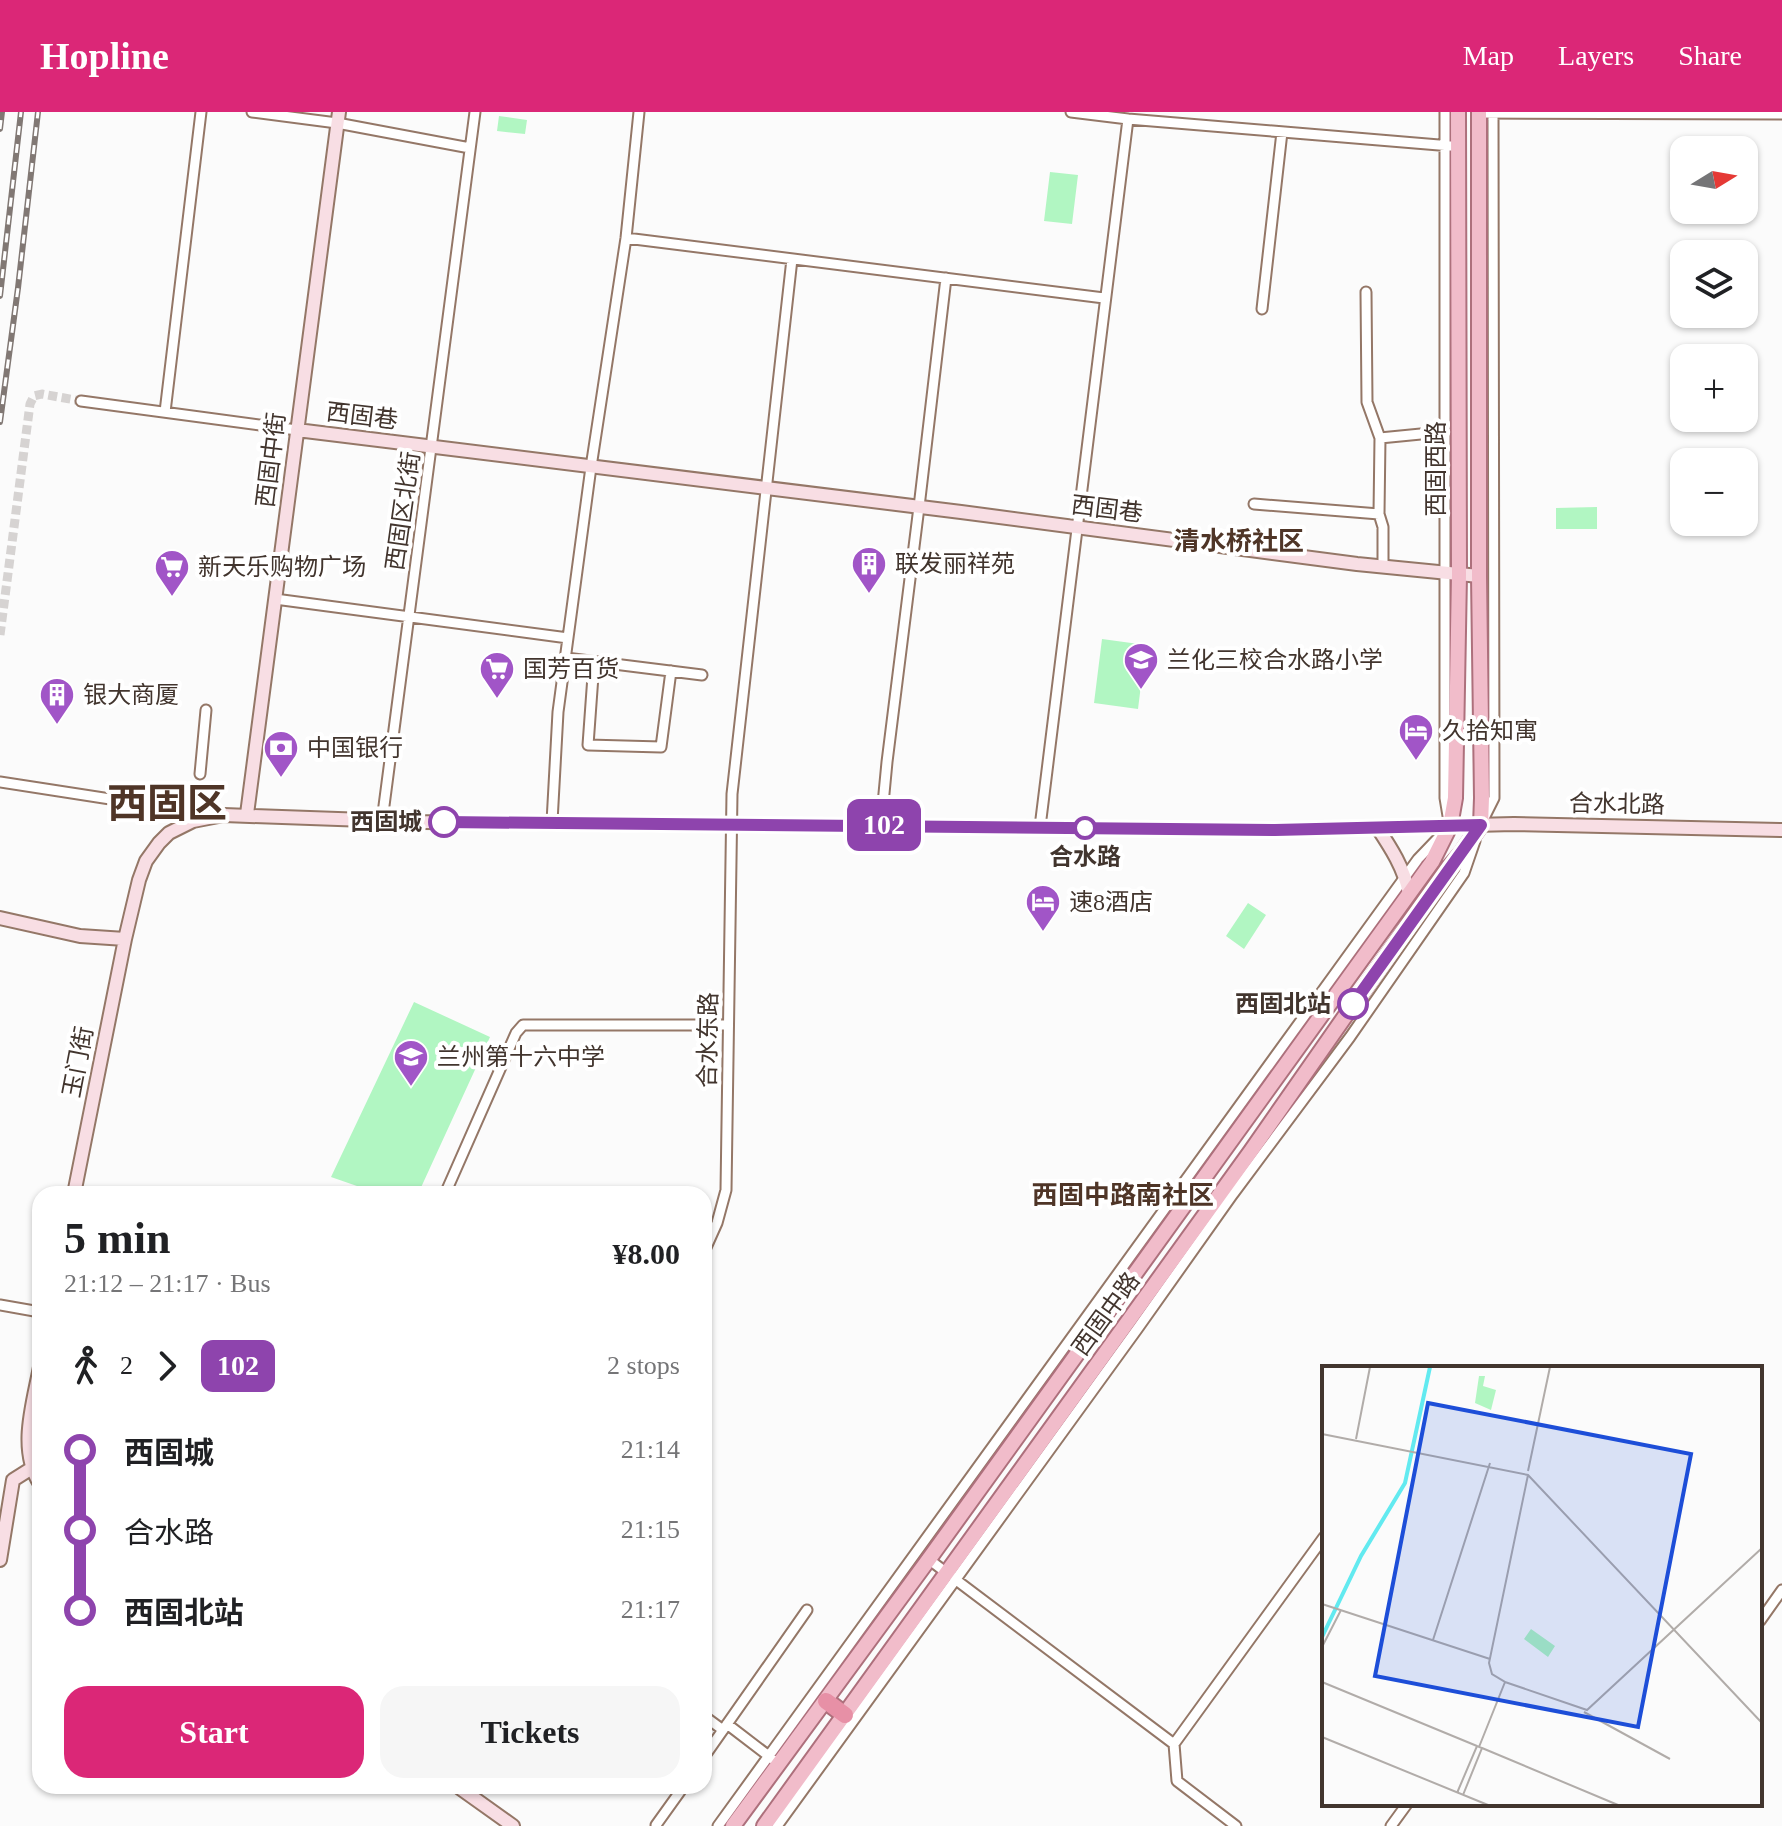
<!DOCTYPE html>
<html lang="en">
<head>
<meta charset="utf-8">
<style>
  :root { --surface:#fff; --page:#f6f6f6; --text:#202124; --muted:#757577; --accent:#db2777 }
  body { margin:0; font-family:"Times New Roman","Noto Sans SC",serif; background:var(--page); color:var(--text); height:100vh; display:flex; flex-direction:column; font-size:30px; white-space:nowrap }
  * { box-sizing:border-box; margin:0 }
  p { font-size:26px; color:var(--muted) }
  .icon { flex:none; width:44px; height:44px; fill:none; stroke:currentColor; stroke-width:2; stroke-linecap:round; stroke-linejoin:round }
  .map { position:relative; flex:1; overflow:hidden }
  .details { position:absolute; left:32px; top:1074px; width:680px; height:608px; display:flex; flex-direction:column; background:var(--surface); border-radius:24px; box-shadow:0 2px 6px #0004 }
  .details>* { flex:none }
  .badge { padding:0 16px; border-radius:12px; font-size:28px; line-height:52px }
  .needle { width:52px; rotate:79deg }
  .controls { position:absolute; left:1670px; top:24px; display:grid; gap:16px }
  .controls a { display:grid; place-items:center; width:88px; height:88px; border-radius:16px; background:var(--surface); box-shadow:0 2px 6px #0004; font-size:40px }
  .map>.badge { position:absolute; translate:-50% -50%; box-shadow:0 0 0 4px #fff }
  .legs { display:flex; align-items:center; gap:12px; height:88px; padding:0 32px; font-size:26px }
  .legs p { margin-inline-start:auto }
  .summary { display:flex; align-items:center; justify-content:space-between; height:136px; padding:0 32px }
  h1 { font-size:44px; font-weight:600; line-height:60px }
  .action { display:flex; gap:16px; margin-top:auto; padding:16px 32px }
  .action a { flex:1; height:92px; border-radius:24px; background:var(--accent); color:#fff; font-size:32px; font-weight:600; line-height:92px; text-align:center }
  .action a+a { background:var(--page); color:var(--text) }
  ul { padding:0 32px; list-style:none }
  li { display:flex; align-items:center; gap:28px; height:80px; font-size:30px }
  li i { display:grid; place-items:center; width:12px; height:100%; margin:0 10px; background:currentColor }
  li i::after { content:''; width:20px; height:20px; margin:-10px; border:6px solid; border-radius:50%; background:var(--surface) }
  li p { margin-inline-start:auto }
  li:first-child i { background:linear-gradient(#0000 50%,currentColor 0) }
  li:last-child i { background:linear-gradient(currentColor 50%,#0000 0) }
  header { display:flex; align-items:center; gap:48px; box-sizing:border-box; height:112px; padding:0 40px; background:var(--accent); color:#fff }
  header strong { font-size:38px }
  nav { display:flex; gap:44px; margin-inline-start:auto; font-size:28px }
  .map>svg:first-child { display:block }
  .garden { fill:#b1f6c2 }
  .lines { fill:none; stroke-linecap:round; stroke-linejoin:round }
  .street-tunnel { stroke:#d6d3d2; stroke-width:9; stroke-dasharray:9 4.5; stroke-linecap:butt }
  .street-casing { stroke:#947767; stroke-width:13 }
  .secondary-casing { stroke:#947767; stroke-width:16 }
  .primary-casing { stroke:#ad707c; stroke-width:18 }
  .highway-casing { stroke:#ad707c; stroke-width:20 }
  .street { stroke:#fff; stroke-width:9 }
  .secondary { stroke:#f8dee4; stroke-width:12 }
  .primary { stroke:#f1bcca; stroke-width:14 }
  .highway { stroke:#e790a6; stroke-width:16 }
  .rail-casing { stroke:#817874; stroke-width:6 }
  .rail { stroke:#fff; stroke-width:3; stroke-dasharray:9; stroke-linecap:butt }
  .line-1-casing { stroke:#fff; stroke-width:18 }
  .line-1 { stroke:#8e44ad; stroke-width:12 }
  .stop-1-dot { fill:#fff; stroke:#8e44ad; stroke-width:4 }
  .labels { text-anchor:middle; stroke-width:8; stroke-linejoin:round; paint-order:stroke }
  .street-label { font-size:24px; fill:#42352e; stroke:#fff }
  .poi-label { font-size:24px; fill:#42352e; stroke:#fff; text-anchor:start }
  .stop-label { font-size:24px; font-weight:bold; fill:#42352e; stroke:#fff; text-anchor:end }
  .neighbourhood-label { font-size:26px; font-weight:bold; fill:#4f3527; stroke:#fff }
  .town-label { font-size:40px; font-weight:bold; fill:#4f3527; stroke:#fff }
  .inset-river { fill:none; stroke:#62eaf0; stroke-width:4 }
  .inset-road { fill:none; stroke:#b1aca9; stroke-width:2 }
  .view { fill:#1d4ed8; fill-opacity:0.15; stroke:#1d4ed8; stroke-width:4 }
  .inset-edge { fill:none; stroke:#42352e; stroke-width:4 }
</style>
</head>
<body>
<header>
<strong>Hopline</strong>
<nav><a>Map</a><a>Layers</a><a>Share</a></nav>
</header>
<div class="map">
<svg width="1782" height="1714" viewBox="0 0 1782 1714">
  <rect width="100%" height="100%" fill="#fbfbfb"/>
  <path class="garden" d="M499 4 527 8 525 22 497 19Z
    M1050 60 1078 63 1072 112 1044 109Z
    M1597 395V417H1556V396Z
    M1102 527 1146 533 1138 597 1094 591Z
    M1248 791 1266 803 1244 837 1226 824Z
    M414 890 490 925 418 1082H380L331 1065Z"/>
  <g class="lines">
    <path class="street-tunnel" d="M0 523 30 292 34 284 42 282 81 289"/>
    <defs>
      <path id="street" d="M252 0 337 11 470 36
        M1071 0 1128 7 1451 34
        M1445 0V686L1448 704
        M1479 1 1782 2
        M626 126 1104 186
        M1366 180 1367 290 1380 326 1431 321
        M1262 197 1282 20
        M81 289 297 318
        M165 300 201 0
        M1254 392 1379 402 1380 326
        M1379 402 1383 415V455
        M275 487 568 526
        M566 546 702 563
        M594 550 588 633 661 635 671 559
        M200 662 206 598
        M0 670 136 691
        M1483 708 1494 686 1493 0
        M382 709 475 0
        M552 710 558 600 591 355 626 126 639 0
        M881 713 887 650 919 395 946 166
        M1040 715 1128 7
        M445 1082 516 921 523 913H728
        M704 1140 717 1111 726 1078 732 682 792 147
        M0 1193 40 1200
        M927 1446 1174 1632 1324 1425
        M1760 1509 1782 1478
        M704 1604 723 1618
        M727 1612 774 1648
        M1174 1632 1177 1669 1236 1714
        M704 1645 807 1498
        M656 1713 684 1674
        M718 1714 1418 747 1441 723
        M777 1714 1138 1216 1233 1082 1350 925 1464 761 1475 729
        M1391 1714 1407 1692"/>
      <path id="secondary" d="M297 318 961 400 1357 452 1479 464
        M247 702 339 0
        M1377 715C1391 736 1404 756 1409 781
        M0 806 80 824 125 827
        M74 1082 125 827 139 768 146 749 159 731 169 721 193 709 224 703 422 710 1275 718 1514 712 1782 718
        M40 1255C33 1292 18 1337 40 1372
        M0 1448 13 1368 32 1356
        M457 1674 513 1714"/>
      <path id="primary" d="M733 1714 929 1447 1432 750 1450 714 1455 686 1459 463 1458 0
        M764 1714 1251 1039 1450 754 1462 740 1481 713 1482 686 1479 464V0"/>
      <path id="highway" d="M826 1589 845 1603"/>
    </defs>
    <use href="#street" class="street-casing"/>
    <use href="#secondary" class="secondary-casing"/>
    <use href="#primary" class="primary-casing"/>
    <use href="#highway" class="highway-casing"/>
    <use href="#street" class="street"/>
    <use href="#secondary" class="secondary"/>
    <use href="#primary" class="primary"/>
    <use href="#highway" class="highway"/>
    <defs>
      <path id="rail" d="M0 17 2 0
        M0 184 21 0
        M0 310 18 176 38 0"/>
    </defs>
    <use href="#rail" class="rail-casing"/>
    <use href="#rail" class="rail"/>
  </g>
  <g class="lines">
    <defs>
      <path id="line-1" d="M444 710 1275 718 1481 713 1353 892"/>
    </defs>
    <use href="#line-1" class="line-1-casing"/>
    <use href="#line-1" class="line-1"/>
  </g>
  <defs>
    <symbol id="building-pin" viewBox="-11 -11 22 30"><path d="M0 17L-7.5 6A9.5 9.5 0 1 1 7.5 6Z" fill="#a155c7" stroke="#fff"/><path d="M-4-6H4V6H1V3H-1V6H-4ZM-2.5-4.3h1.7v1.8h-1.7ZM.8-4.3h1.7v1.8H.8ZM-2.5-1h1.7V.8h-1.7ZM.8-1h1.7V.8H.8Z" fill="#fff"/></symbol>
    <symbol id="supermarket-pin" viewBox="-11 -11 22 30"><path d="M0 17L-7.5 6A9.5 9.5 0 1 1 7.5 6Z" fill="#a155c7" stroke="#fff"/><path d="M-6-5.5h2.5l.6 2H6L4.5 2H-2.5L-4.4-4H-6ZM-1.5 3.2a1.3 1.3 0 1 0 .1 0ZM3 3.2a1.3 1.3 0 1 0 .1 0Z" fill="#fff"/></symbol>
    <symbol id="school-pin" viewBox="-11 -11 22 30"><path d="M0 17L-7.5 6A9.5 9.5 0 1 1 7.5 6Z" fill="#a155c7" stroke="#fff"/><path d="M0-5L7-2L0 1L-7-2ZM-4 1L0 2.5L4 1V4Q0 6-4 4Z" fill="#fff"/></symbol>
    <symbol id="hotel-pin" viewBox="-11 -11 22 30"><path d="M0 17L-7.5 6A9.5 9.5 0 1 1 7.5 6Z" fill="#a155c7" stroke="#fff"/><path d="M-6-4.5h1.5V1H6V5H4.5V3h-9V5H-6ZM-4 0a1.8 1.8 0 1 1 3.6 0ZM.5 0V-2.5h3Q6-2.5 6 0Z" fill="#fff"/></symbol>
    <symbol id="bank-pin" viewBox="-11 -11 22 30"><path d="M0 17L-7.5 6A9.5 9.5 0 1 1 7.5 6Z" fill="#a155c7" stroke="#fff"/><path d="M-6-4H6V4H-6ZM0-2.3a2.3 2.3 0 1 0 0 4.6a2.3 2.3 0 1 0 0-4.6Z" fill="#fff"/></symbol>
  </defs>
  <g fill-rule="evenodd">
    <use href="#building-pin" x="849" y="432" width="40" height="54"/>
    <use href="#supermarket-pin" x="152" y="435" width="40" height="54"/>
    <use href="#school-pin" x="1121" y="528" width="40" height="54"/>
    <use href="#supermarket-pin" x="477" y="537" width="40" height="54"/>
    <use href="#building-pin" x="37" y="563" width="40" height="54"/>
    <use href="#hotel-pin" x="1396" y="599" width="40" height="54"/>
    <use href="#bank-pin" x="261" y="616" width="40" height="54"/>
    <use href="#hotel-pin" x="1023" y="770" width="40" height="54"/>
    <use href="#school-pin" x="391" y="925" width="40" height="54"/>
  </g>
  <g class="stop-1-dot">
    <circle cx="444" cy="710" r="14"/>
    <circle cx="1085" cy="716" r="10"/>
    <circle cx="1353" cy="892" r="14"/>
  </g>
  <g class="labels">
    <g class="street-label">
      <text transform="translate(362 304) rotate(7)" y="8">西固巷</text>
      <text transform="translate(271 348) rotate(-83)" y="8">西固中街</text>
      <text transform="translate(1436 357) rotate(-90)" y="8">西固西路</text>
      <text transform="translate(1107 397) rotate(7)" y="8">西固巷</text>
      <text transform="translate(403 399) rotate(-82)" y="8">西固区北街</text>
      <text transform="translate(1617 692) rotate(1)" y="8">合水北路</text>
      <text transform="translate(708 928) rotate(-89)" y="8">合水东路</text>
      <text transform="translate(78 950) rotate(-79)" y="8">玉门街</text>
      <text transform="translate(1106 1202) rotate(-54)" y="8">西固中路</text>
    </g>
    <g class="poi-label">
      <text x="895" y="460">联发丽祥苑</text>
      <text x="198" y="463">新天乐购物广场</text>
      <text x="1167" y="556">兰化三校合水路小学</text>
      <text x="523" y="565">国芳百货</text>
      <text x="83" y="591">银大商厦</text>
      <text x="1442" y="627">久拾知寓</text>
      <text x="307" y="644">中国银行</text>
      <text x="1069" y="798">速8酒店</text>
      <text x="437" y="953">兰州第十六中学</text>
    </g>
    <g class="stop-label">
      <text x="422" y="718">西固城</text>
      <text x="1085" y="753" text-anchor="middle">合水路</text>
      <text x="1331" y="900">西固北站</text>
    </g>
    <g class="neighbourhood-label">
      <text x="1239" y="438">清水桥社区</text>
      <text x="1123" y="1092">西固中路南社区</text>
    </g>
    <g class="town-label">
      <text x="167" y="705">西固区</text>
    </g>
  </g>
  <g transform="translate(1322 1254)">
    <rect width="440" height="440" fill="#fbfbfb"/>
    <path d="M157 10H163L161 20 174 24 169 44 153 37ZM209 263 233 280 226 291 202 273Z" fill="#b1f6c2"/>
    <path class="inset-river" d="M0 271 39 190 83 117 108 1"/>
    <path class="inset-road" d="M0 68 206 109 440 357M34 73 48 1M206 105 228 1M0 238 168 293M111 274 168 97M0 281 19 244M0 316 155 380M183 316 265 344 440 182M262 346 348 393M0 371 166 439M157 381 183 316 170 308 167 297 206 109M160 382 296 439M135 427 155 380 160 382 141 429"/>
    <path class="view" d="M106 37 369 88 316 361 53 310Z"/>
    <rect width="440" height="440" class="inset-edge"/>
  </g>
</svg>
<div class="controls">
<a><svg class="needle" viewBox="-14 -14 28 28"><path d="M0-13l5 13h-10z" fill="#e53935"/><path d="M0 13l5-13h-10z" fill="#757577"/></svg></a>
<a><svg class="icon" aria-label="layers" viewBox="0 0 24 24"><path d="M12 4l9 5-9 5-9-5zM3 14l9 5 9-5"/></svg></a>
<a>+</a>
<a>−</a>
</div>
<b class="badge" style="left:884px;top:713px;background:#8e44ad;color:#fff">102</b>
<section class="details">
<div class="summary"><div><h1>5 min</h1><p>21:12 – 21:17 · Bus</p></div><b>¥8.00</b></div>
<div class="legs"><svg class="icon" aria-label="walk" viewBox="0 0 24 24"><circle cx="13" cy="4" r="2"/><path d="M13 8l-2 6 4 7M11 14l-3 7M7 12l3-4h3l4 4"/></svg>2<svg class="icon" aria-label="forward" viewBox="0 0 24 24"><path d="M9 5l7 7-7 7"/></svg><b class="badge" style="background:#8e44ad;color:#fff">102</b><p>2 stops</p></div>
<ul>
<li><i style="color:#8e44ad"></i><b>西固城</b><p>21:14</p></li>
<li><i style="color:#8e44ad"></i><span>合水路</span><p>21:15</p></li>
<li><i style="color:#8e44ad"></i><b>西固北站</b><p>21:17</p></li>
</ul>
<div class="action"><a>Start</a><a>Tickets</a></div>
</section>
</div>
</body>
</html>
